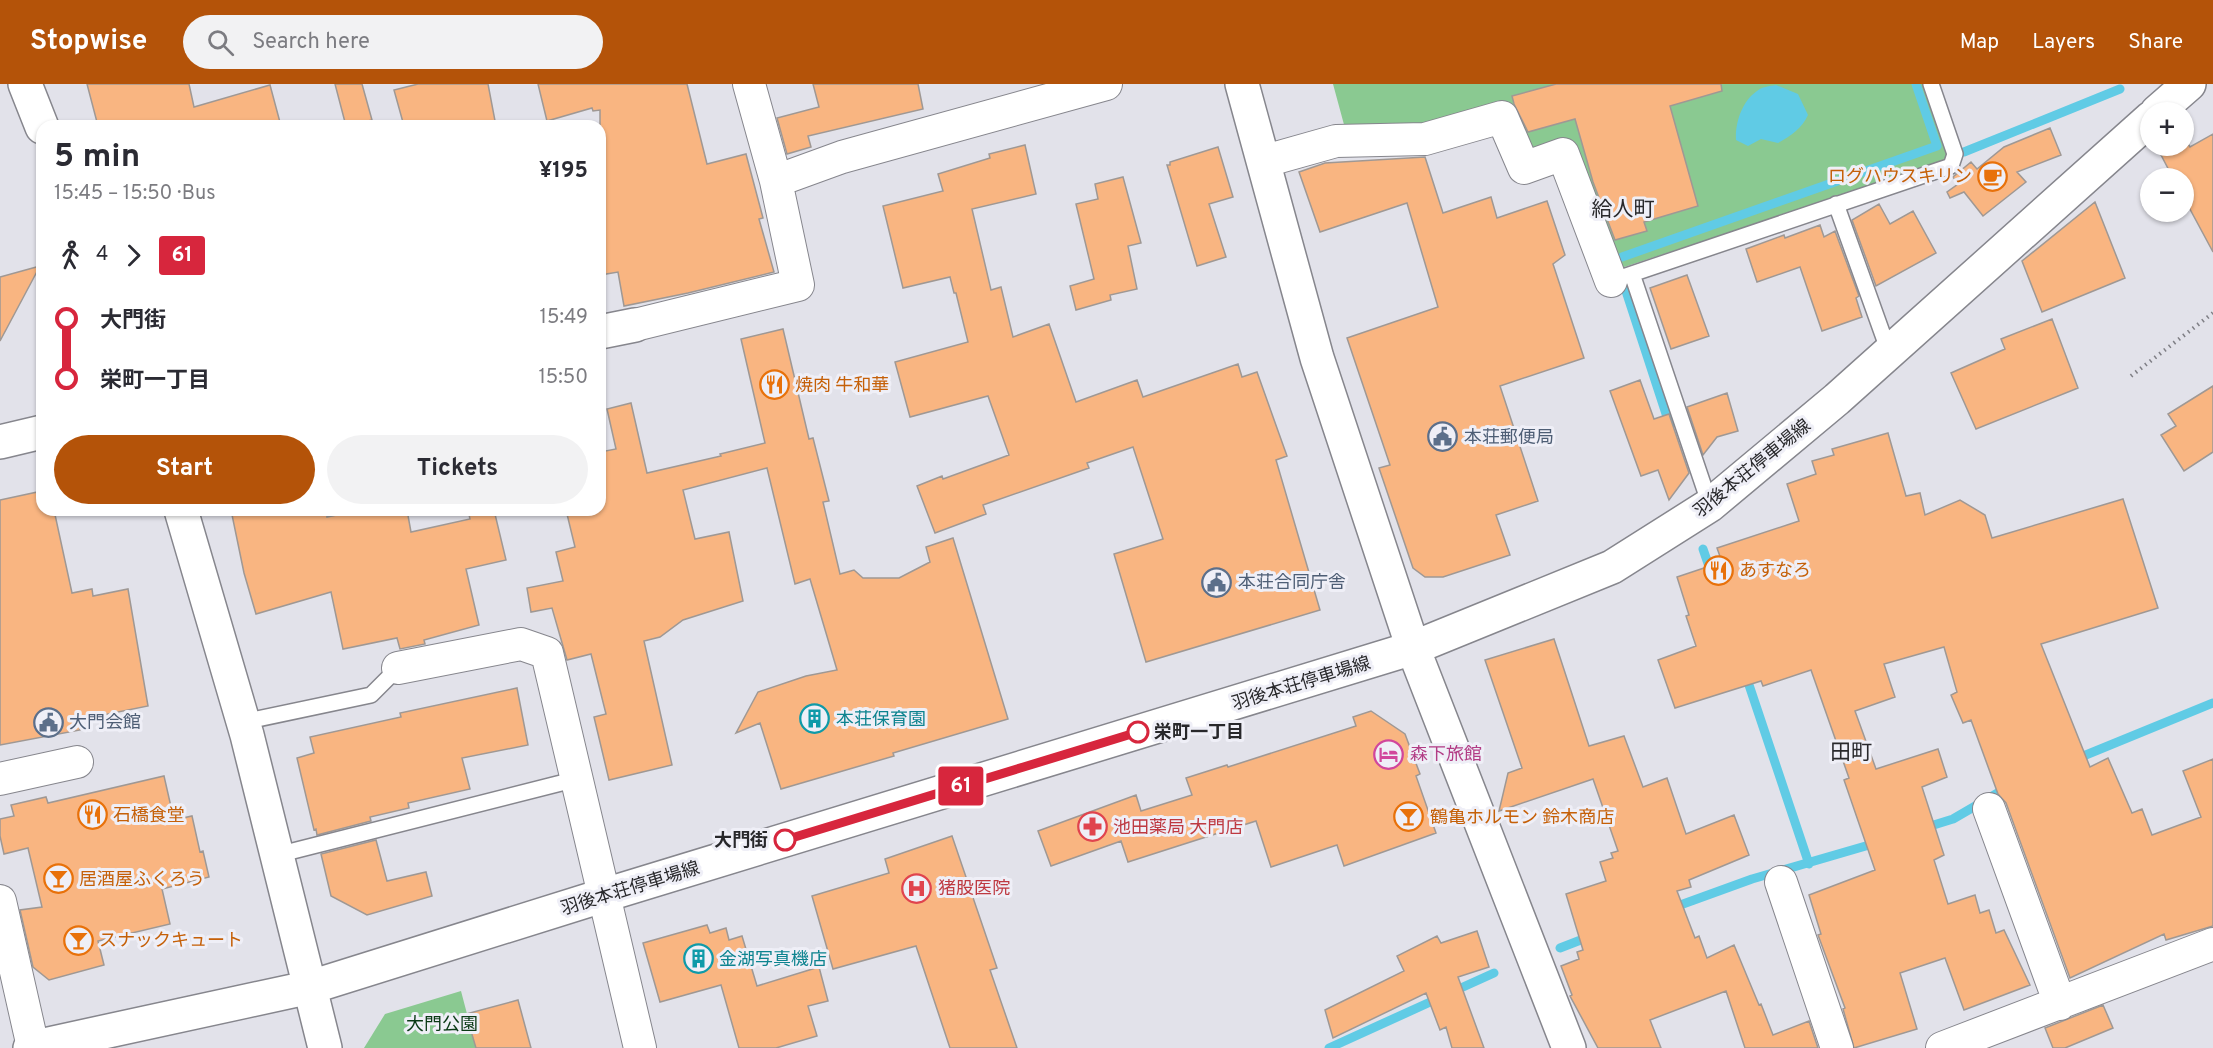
<!DOCTYPE html>
<html lang="en">
<head>
<meta charset="utf-8">
<style>
  :root { --surface:#fff; --page:#f2f2f3; --text:#2b2b33; --muted:#7c7c81; --accent:#b45309 }
  body { margin:0; font-family:Overpass,"Noto Sans JP",sans-serif; background:var(--page); color:var(--text); height:100vh; display:flex; flex-direction:column; font-size:22px; white-space:nowrap }
  * { box-sizing:border-box; margin:0 }
  p { font-size:20px; color:var(--muted) }
  .icon { flex:none; width:33px; height:33px; fill:none; stroke:currentColor; stroke-width:2; stroke-linecap:round; stroke-linejoin:round }
  .map { position:relative; flex:1; overflow:hidden }
  .panel { position:absolute; left:36px; top:36px; width:570px; height:396px; display:flex; flex-direction:column; background:var(--surface); border-radius:18px; box-shadow:0 2px 4px #0004 }
  .panel>* { flex:none }
  .badge { padding:0 12px; border-radius:4px; font-size:21px; line-height:39px }
  .buttons { position:absolute; left:2140px; top:18px; display:grid; gap:12px }
  .buttons a { display:grid; place-items:center; width:54px; height:54px; border-radius:50%; background:var(--surface); box-shadow:0 2px 4px #0004; font-size:30px }
  .map>.badge { position:absolute; translate:-50% -50%; box-shadow:0 0 0 3px #fff }
  .legs { display:flex; align-items:center; gap:9px; height:66px; padding:0 18px; font-size:20px }
  .legs p { margin-inline-start:auto }
  .summary { display:flex; align-items:center; justify-content:space-between; height:102px; padding:0 18px }
  h1 { font-size:33px; font-weight:700; line-height:45px }
  .primary-button { display:flex; gap:12px; margin-top:auto; padding:12px 18px }
  .primary-button a { flex:1; height:69px; border-radius:36px; background:var(--accent); color:#fff; font-size:24px; font-weight:700; line-height:69px; text-align:center }
  .primary-button a+a { background:var(--page); color:var(--text) }
  ul { padding:0 18px; list-style:none }
  li { display:flex; align-items:center; gap:21px; height:60px; font-size:22px }
  li i { display:grid; place-items:center; width:9px; height:100%; margin:0 8px; background:currentColor }
  li i::after { content:''; width:15px; height:15px; margin:-8px; border:4px solid; border-radius:50%; background:var(--surface) }
  li p { margin-inline-start:auto }
  li:first-child i { background:linear-gradient(#0000 50%,currentColor 0) }
  li:last-child i { background:linear-gradient(currentColor 50%,#0000 0) }
  header { display:flex; align-items:center; gap:36px; box-sizing:border-box; height:84px; padding:0 30px; background:var(--accent); color:#fff }
  header strong { font-size:28px }
  nav { display:flex; gap:33px; margin-inline-start:auto; font-size:21px }
  .search { width:420px; height:54px; background:var(--page); display:flex; align-items:center; gap:15px; box-sizing:border-box; padding:0 21px; border-radius:33px; color:var(--muted); font-size:22px }
  .map>svg:first-child { display:block }
  .green { fill:#8ac991 }
  .water { fill:#60cbe5 }
  .lines { fill:none; stroke-linecap:round; stroke-linejoin:round }
  .stream { stroke:#60cbe5; stroke-width:9 }
  .building { fill:#f9b581; stroke:#9f9894; stroke-width:1.5 }
  .lane-casing { stroke:#86868d; stroke-width:18 }
  .street-casing { stroke:#86868d; stroke-width:34 }
  .secondary-casing { stroke:#86868d; stroke-width:36 }
  .path { stroke:#7f7f85; stroke-width:4; stroke-dasharray:1.5 4.5; stroke-linecap:butt }
  .lane { stroke:#fff; stroke-width:15 }
  .street { stroke:#fff; stroke-width:32 }
  .secondary { stroke:#fff; stroke-width:33 }
  .line-1-casing { stroke:#fff; stroke-width:14 }
  .line-1 { stroke:#d7263d; stroke-width:9 }
  .stop-1-dot { fill:#fff; stroke:#d7263d; stroke-width:3 }
  .labels { text-anchor:middle; stroke-width:6; stroke-linejoin:round; paint-order:stroke }
  .food-label { font-size:18px; fill:#c56008; stroke:#efeff7; text-anchor:start }
  .service-label { font-size:18px; fill:#4e5e75; stroke:#efeff7; text-anchor:start }
  .street-label { font-size:18px; fill:#28282b; stroke:#efeff7 }
  .culture-label { font-size:18px; fill:#0d838f; stroke:#efeff7; text-anchor:start }
  .stop-label { font-size:18px; font-weight:bold; fill:#28282b; stroke:#efeff7; text-anchor:start }
  .hotel-label { font-size:18px; fill:#b23c85; stroke:#efeff7; text-anchor:start }
  .health-label { font-size:18px; fill:#be3a42; stroke:#efeff7; text-anchor:start }
  .park-label { font-size:18px; fill:#0a3a15; stroke:#efeff7 }
  .quarter-label { font-size:21px; fill:#28282b; stroke:#efeff7 }
</style>
</head>
<body>
<header>
<strong>Stopwise</strong>
<div class="search"><svg class="icon" aria-label="search" viewBox="0 0 24 24"><circle cx="10" cy="10" r="6"/><path d="M15 15l6 6"/></svg>Search here</div>
<nav><a>Map</a><a>Layers</a><a>Share</a></nav>
</header>
<div class="map">
<svg width="2213" height="964" viewBox="0 0 2213 964">
  <rect width="100%" height="100%" fill="#e2e2ea"/>
  <path class="green" d="M1333 0H1925L1949 77 1618 185 1572 57 1525 71 1505 21 1424 44 1346 48Z
    M461 907 476 964H364L385 930Z"/>
  <path class="water" d="M1776 1 1798 10 1808 31C1802 44 1791 52 1778 59L1761 55 1748 62 1736 56C1735 39 1742 17 1757 7 1761 3 1770 2 1776 1Z"/>
  <g class="lines">
    <path class="stream" d="M1964 68 2120 5
      M1622 173 1937 62 1916 0
      M1626 207 1670 342
      M1703 465 1713 494
      M1745 589 1809 780
      M2076 675 2213 619
      M1924 744 1953 735 2008 703
      M1672 824 1752 795 1876 759
      M1560 864 1591 852
      M1452 908 1494 889
      M1329 964 1439 914"/>
  </g>
  <path class="building" d="M87 0H189L194 23 270 1 281 42H98Z
    M335 0H362L372 36 346 42Z
    M418 0H488L496 42H404L394 6Z
    M538 0H687L707 80 746 70 763 134 759 135 774 188 688 209 624 222 618 188 600 191V26L593 27 592 24 547 37Z
    M813 0H918L923 25 808 52 811 63 787 70 777 34 819 23Z
    M1556 0H1721L1722 7 1670 22 1698 122 1644 138 1647 147 1615 156 1593 98 1575 35 1528 48 1514 20 1512 12Z
    M2050 44 2061 71 2017 88 2026 98 1983 132 1964 108 1950 114 1947 108 1958 100 1953 93 1971 78 1977 85 2004 63Z
    M2213 50V168L2184 114V94H2173L2159 67 2169 62H2184V53L2190 63Z
    M1025 61 1036 110 972 125 991 206 1001 203 1013 253 1049 240 1076 318 1137 296 1143 313 1238 280 1242 293 1257 288 1287 372 1276 376 1320 526 1146 578 1114 470 1163 455 1133 363 1087 379 1089 384 983 421 986 430 935 449 917 402 942 392 943 395 1009 371 988 312 910 333 895 278 968 258 956 209H954L950 193 903 204 883 122 943 107 938 90 990 74 989 70Z
    M1218 63 1233 113 1209 120 1226 173 1197 182 1167 81H1170V78Z
    M1425 73 1443 129 1491 113 1497 134 1547 117 1565 171 1553 180 1584 274 1500 302 1538 417 1496 431 1510 471 1443 493H1425L1413 484 1379 384 1390 381 1347 254 1438 223 1407 119 1320 148 1299 88 1325 79Z
    M1123 93 1141 159 1128 162 1137 205 1110 211 1111 216 1076 226 1070 202 1094 195 1076 120 1098 115 1095 100Z
    M2095 118 2125 194 2042 228 2022 177Z
    M1879 120 1890 140 1913 127 1936 169 1876 202 1852 136Z
    M1820 141 1824 153 1835 147 1859 212 1856 214 1862 233 1822 247 1800 183 1757 198 1746 165 1784 151 1785 154Z
    M40 182 0 257V193Z
    M1687 191 1709 252 1671 265 1650 204Z
    M2052 235 2078 304 1976 345 1951 289 2005 265 2001 255Z
    M783 245 809 355 813 354 829 417 823 418 840 490 854 486 863 494H899L930 478 926 463 953 454 1008 635 893 669 894 672 781 705 760 639 736 649 758 608 806 592 837 586 810 495 795 500 767 384 683 406 695 455 729 448 743 517 683 536 660 553 644 557 672 681 609 696 594 633 606 630 591 570 567 576 552 524 531 528 527 504 563 497 556 468 575 463 566 426H600V368L616 365 607 325 631 319 647 389 721 372 720 370 765 359 741 255Z
    M1640 296 1654 335 1669 330 1689 389 1669 416 1658 386 1641 392 1610 307Z
    M2213 302V368L2184 387 2161 351 2176 342 2168 330Z
    M1727 309 1738 347 1717 353 1703 371 1687 323Z
    M1888 349 1906 412 1920 409 1925 431 1960 416 1985 431 1992 454 2123 415 2158 524 2041 560 2090 683 2108 674 2132 729 2142 725 2152 751 2201 733 2183 687 2213 675V842L2166 856 2164 850 2070 894 2006 719 1998 710 1971 636 1963 639 1951 611 1957 608 1944 563 1884 580 1895 613 1855 627 1876 685 1938 665 1947 693 1922 703 1944 771 1934 776 1948 820 1975 811 1980 829 1989 826 1996 849 2004 846 2030 901 1964 926 1945 874 1900 889 1917 945 1854 964 1843 925 1845 924 1818 851 1821 850 1809 811 1875 786 1844 696 1849 694 1811 586 1763 602 1761 597 1675 624 1658 576 1696 562 1686 532 1689 531 1677 493 1722 478 1717 464 1799 437 1787 400 1816 390 1812 377 1834 371 1832 365Z
    M42 407V426H54L72 509 92 505 93 512 128 505 148 622 78 636 80 646 0 661V416Z
    M231 426H326L327 433 360 426H407L411 448 470 435 468 426H494L506 476 466 485 479 541 424 556 425 560 400 565 397 554 343 565 331 508 256 530 244 489Z
    M1554 555 1589 662 1624 652 1643 703 1667 694 1686 750 1734 731 1749 771 1689 796 1691 803 1677 807 1695 854 1699 852 1707 874 1734 861 1759 921 1761 920 1773 951 1809 937 1818 964H1745L1726 907 1650 936 1661 964H1598L1570 912 1572 911 1561 882 1579 875 1577 868 1583 866 1566 810 1606 797 1600 778 1613 774 1611 769 1618 767 1593 695 1499 727 1508 689 1522 684 1485 576Z
    M517 604 528 661 462 674 470 705 408 719 409 724 370 733 371 737 317 751 316 745 314 746 297 674 314 669 310 653 401 633 400 629Z
    M1371 627 1405 650 1420 690 1416 692 1436 749 1344 782 1337 761 1271 783 1256 737 1128 778 1121 757 1051 782 1038 747 1136 711 1141 727 1192 711 1186 694 1227 681 1228 683 1356 642 1353 633Z
    M164 692 174 736 192 732 200 768 203 767 209 793 162 805 170 840 98 857 104 881 49 896 33 883 20 826 42 823 28 764 4 770 0 752V735L14 732 11 721 46 713 48 719Z
    M952 752 997 884 990 886 1017 964H950L916 862 833 885 812 812 889 789 885 775Z
    M376 756 387 797 426 788 432 812 367 831 331 812 321 770Z
    M707 841 710 849 726 844 729 856 742 852 757 902 819 883 828 917 808 922 817 952 776 964H739L721 901 660 918 643 859Z
    M1477 847 1489 883 1458 893 1484 964H1452L1446 943 1440 946 1426 909 1333 954 1325 926 1404 887 1397 872 1437 852 1441 859Z
    M518 916 531 964H476L466 930Z
    M2103 921 2113 944 2065 964H2053L2045 944Z"/>
  <g class="lines">
    <defs>
      <path id="lane" d="M1836 120 1889 268
        M1632 190 1710 421
        M1611 197 1951 82 1955 70 1931 0
        M243 638 371 611 398 584
        M277 771 577 695"/>
      <path id="street" d="M1265 77 1336 57 1425 55 1502 33 1524 84 1563 70 1611 197
        M776 97 842 73 1106 0
        M635 241 798 201 776 97 749 0
        M398 584 521 560 547 569 640 964
        M0 695 77 678
        M1989 725 2060 920
        M1781 798 1837 964
        M0 817 33 963
        M1942 964 2213 860"/>
      <path id="secondary" d="M25 0 42 43
        M1242 0 1317 274 1413 564 1569 964
        M2157 28 2189 0
        M600 248 635 241
        M0 358 42 348
        M181 426 247 651 325 964
        M30 964 311 903 605 811 1413 564 1612 483 1710 421 1837 315 2151 34"/>
    </defs>
    <use href="#lane" class="lane-casing"/>
    <use href="#street" class="street-casing"/>
    <use href="#secondary" class="secondary-casing"/>
    <path class="path" d="M2131 292 2213 229"/>
    <use href="#lane" class="lane"/>
    <use href="#street" class="street"/>
    <use href="#secondary" class="secondary"/>
  </g>
  <g class="lines">
    <defs>
      <path id="line-1" d="M785 756 1138 648"/>
    </defs>
    <use href="#line-1" class="line-1-casing"/>
    <use href="#line-1" class="line-1"/>
  </g>
  <defs>
    <symbol id="cafe-ring" viewBox="-11 -11 22 22"><circle r="9.5" fill="#efeff7" stroke="#e8710a" stroke-width="1.5"/><path d="M-5.5-4.5H6V0H3Q3 3.5 0 3.5H-2.5Q-5.5 3.5-5.5 0ZM3-3.2v2h1.7v-2ZM-6 4.5H4V6H-6Z" fill="#e8710a"/></symbol>
    <symbol id="restaurant-ring" viewBox="-11 -11 22 22"><circle r="9.5" fill="#efeff7" stroke="#e8710a" stroke-width="1.5"/><path d="M-5-6h1v4h1v-4h1v4h1v-4h1v5L-1.5 .5V6h-2V.5L-5-1ZM5-6V6H3V1.5H1.5Q1.5-4 5-6Z" fill="#e8710a"/></symbol>
    <symbol id="civic-ring" viewBox="-11 -11 22 22"><circle r="9.5" fill="#efeff7" stroke="#5c6f8a" stroke-width="1.5"/><path d="M-.6-6.5H3V-4.5H.6V-3L4-1V1h2V6H-6V1h2V-1L-.6-3ZM-1.2 2.5V6h2.4V2.5Z" fill="#5c6f8a"/></symbol>
    <symbol id="building-ring" viewBox="-11 -11 22 22"><circle r="9.5" fill="#efeff7" stroke="#0f9aa8" stroke-width="1.5"/><path d="M-4-6H4V6H1V3H-1V6H-4ZM-2.5-4.3h1.7v1.8h-1.7ZM.8-4.3h1.7v1.8H.8ZM-2.5-1h1.7V.8h-1.7ZM.8-1h1.7V.8H.8Z" fill="#0f9aa8"/></symbol>
    <symbol id="hotel-ring" viewBox="-11 -11 22 22"><circle r="9.5" fill="#efeff7" stroke="#d1479c" stroke-width="1.5"/><path d="M-6-4.5h1.5V1H6V5H4.5V3h-9V5H-6ZM-4 0a1.8 1.8 0 1 1 3.6 0ZM.5 0V-2.5h3Q6-2.5 6 0Z" fill="#d1479c"/></symbol>
    <symbol id="bar-ring" viewBox="-11 -11 22 22"><circle r="9.5" fill="#efeff7" stroke="#e8710a" stroke-width="1.5"/><path d="M-6-5H6L.8 .8V4.5H3.5V6h-7V4.5H-.8V.8Z" fill="#e8710a"/></symbol>
    <symbol id="pharmacy-ring" viewBox="-11 -11 22 22"><circle r="9.5" fill="#efeff7" stroke="#e0444e" stroke-width="1.5"/><path d="M-2-6h4v4h4v4h-4v4h-4v-4h-4v-4h4Z" fill="#e0444e"/></symbol>
    <symbol id="hospital-ring" viewBox="-11 -11 22 22"><circle r="9.5" fill="#efeff7" stroke="#e0444e" stroke-width="1.5"/><path d="M-5-5h3v3.5h4V-5h3V5h-3V1.5h-4V5h-3Z" fill="#e0444e"/></symbol>
  </defs>
  <g fill-rule="evenodd">
    <use href="#cafe-ring" x="1976" y="76" width="33" height="33"/>
    <use href="#restaurant-ring" x="758" y="284" width="33" height="33"/>
    <use href="#civic-ring" x="1426" y="336" width="33" height="33"/>
    <use href="#restaurant-ring" x="1702" y="470" width="33" height="33"/>
    <use href="#civic-ring" x="1200" y="482" width="33" height="33"/>
    <use href="#building-ring" x="798" y="618" width="33" height="33"/>
    <use href="#civic-ring" x="32" y="622" width="33" height="33"/>
    <use href="#hotel-ring" x="1372" y="654" width="33" height="33"/>
    <use href="#restaurant-ring" x="76" y="714" width="33" height="33"/>
    <use href="#bar-ring" x="1392" y="716" width="33" height="33"/>
    <use href="#pharmacy-ring" x="1076" y="726" width="33" height="33"/>
    <use href="#bar-ring" x="42" y="778" width="33" height="33"/>
    <use href="#hospital-ring" x="900" y="788" width="33" height="33"/>
    <use href="#bar-ring" x="62" y="840" width="33" height="33"/>
    <use href="#building-ring" x="682" y="858" width="33" height="33"/>
  </g>
  <g class="stop-1-dot">
    <circle cx="1138" cy="648" r="10"/>
    <circle cx="785" cy="756" r="10"/>
  </g>
  <g class="labels">
    <g class="food-label">
      <text x="1972" y="98" text-anchor="end">ログハウスキリン</text>
      <text x="795" y="307">焼肉 牛和華</text>
      <text x="1739" y="492">あすなろ</text>
      <text x="113" y="737">石橋食堂</text>
      <text x="1430" y="739">鶴亀ホルモン 鈴木商店</text>
      <text x="79" y="801">居酒屋ふくろう</text>
      <text x="99" y="862">スナックキュート</text>
    </g>
    <g class="service-label">
      <text x="1464" y="359">本荘郵便局</text>
      <text x="1238" y="504">本荘合同庁舎</text>
      <text x="69" y="644">大門会館</text>
    </g>
    <g class="street-label">
      <text transform="translate(1752 384) rotate(-39)" y="6">羽後本荘停車場線</text>
      <text transform="translate(1301 599) rotate(-17)" y="6">羽後本荘停車場線</text>
      <text transform="translate(630 804) rotate(-17)" y="6">羽後本荘停車場線</text>
    </g>
    <g class="culture-label">
      <text x="836" y="641">本荘保育園</text>
      <text x="719" y="881">金湖写真機店</text>
    </g>
    <g class="stop-label">
      <text x="1154" y="654">栄町一丁目</text>
      <text x="768" y="762" text-anchor="end">大門街</text>
    </g>
    <g class="hotel-label">
      <text x="1410" y="676">森下旅館</text>
    </g>
    <g class="health-label">
      <text x="1113" y="749">池田薬局 大門店</text>
      <text x="938" y="810">猪股医院</text>
    </g>
    <g class="park-label">
      <text x="442" y="946">大門公園</text>
    </g>
    <g class="quarter-label">
      <text x="1623" y="132">給人町</text>
      <text x="1851" y="675">田町</text>
    </g>
  </g>
</svg>
<div class="buttons">
<a>+</a>
<a>−</a>
</div>
<b class="badge" style="left:961px;top:702px;background:#d7263d;color:#fff">61</b>
<section class="panel">
<div class="summary"><div><h1>5 min</h1><p>15:45 – 15:50 · Bus</p></div><b>¥195</b></div>
<div class="legs"><svg class="icon" aria-label="walk" viewBox="0 0 24 24"><circle cx="13" cy="4" r="2"/><path d="M13 8l-2 6 4 7M11 14l-3 7M7 12l3-4h3l4 4"/></svg>4<svg class="icon" aria-label="forward" viewBox="0 0 24 24"><path d="M9 5l7 7-7 7"/></svg><b class="badge" style="background:#d7263d;color:#fff">61</b></div>
<ul>
<li><i style="color:#d7263d"></i><b>大門街</b><p>15:49</p></li>
<li><i style="color:#d7263d"></i><b>栄町一丁目</b><p>15:50</p></li>
</ul>
<div class="primary-button"><a>Start</a><a>Tickets</a></div>
</section>
</div>
</body>
</html>
